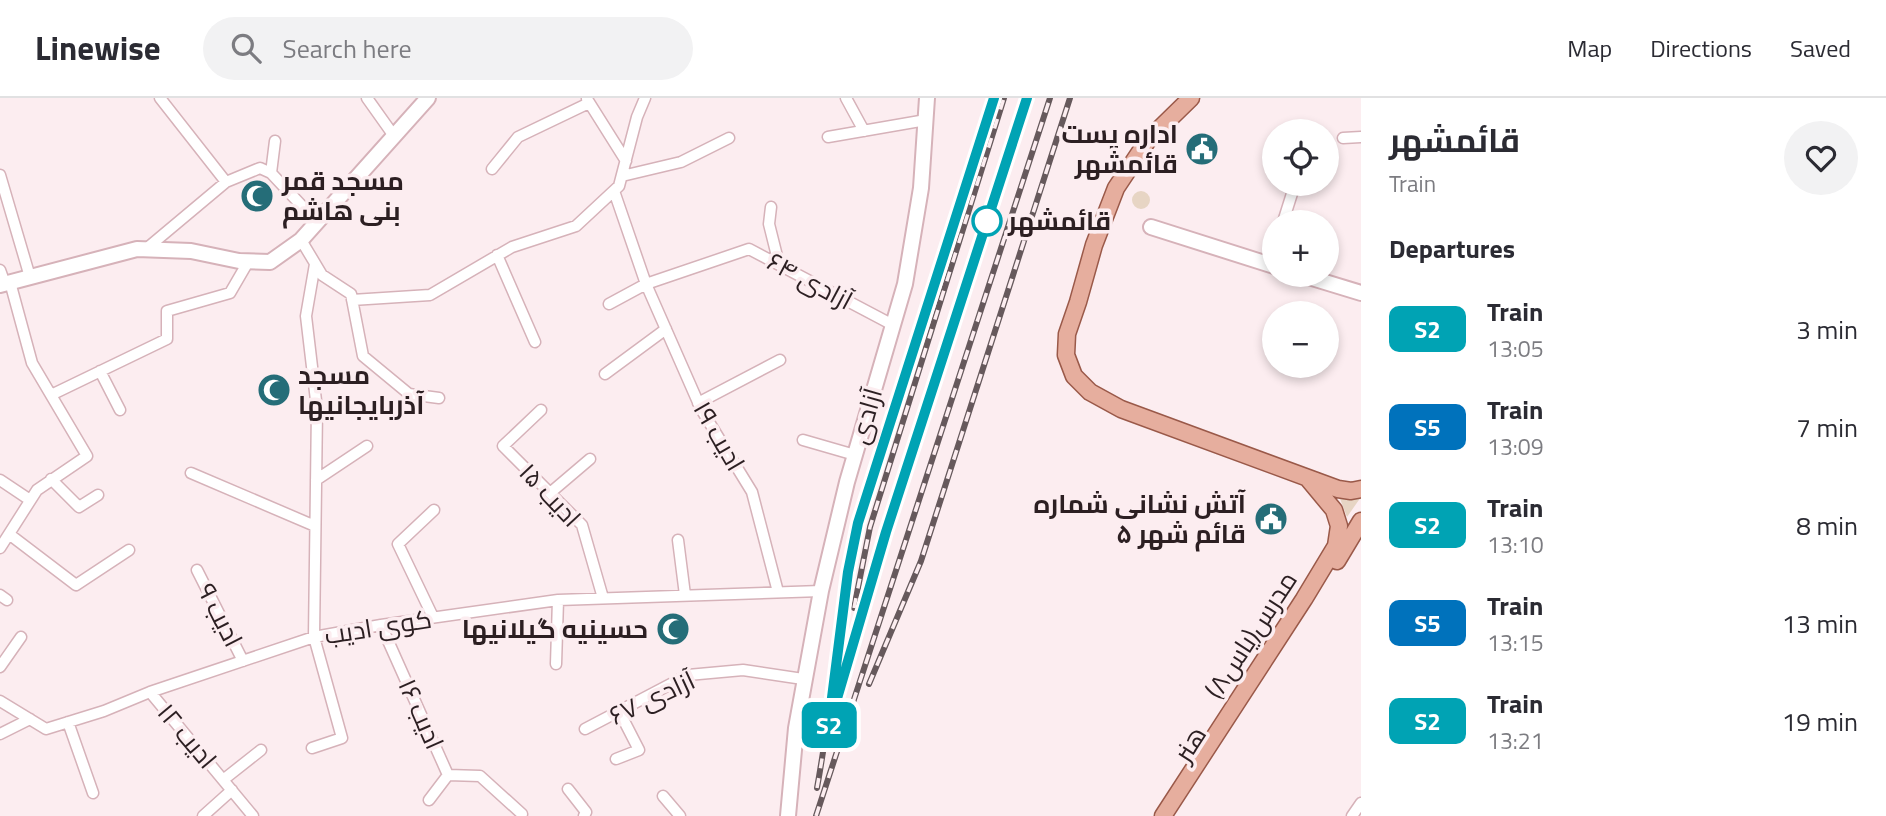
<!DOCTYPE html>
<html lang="en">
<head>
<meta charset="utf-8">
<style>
  :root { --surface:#fff; --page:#f2f2f3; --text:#2b2b33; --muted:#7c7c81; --line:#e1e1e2 }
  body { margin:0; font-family:"Titillium Web",Cairo,sans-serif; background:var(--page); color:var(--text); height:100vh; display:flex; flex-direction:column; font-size:26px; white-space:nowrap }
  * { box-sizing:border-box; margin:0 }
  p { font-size:23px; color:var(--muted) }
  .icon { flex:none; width:38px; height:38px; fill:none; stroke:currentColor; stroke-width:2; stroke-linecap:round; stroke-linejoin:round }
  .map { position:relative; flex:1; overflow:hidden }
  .sheet { display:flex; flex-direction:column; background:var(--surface); width:525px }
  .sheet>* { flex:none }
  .badge { padding:0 14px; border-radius:10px; font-size:24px; line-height:46px }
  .tools { position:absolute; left:1262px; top:21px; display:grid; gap:14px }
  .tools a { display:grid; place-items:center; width:77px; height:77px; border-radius:50%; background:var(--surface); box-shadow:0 4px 10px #0003; font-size:35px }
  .map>.badge { position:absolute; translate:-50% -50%; box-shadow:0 0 0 4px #fff }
  h2 { padding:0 28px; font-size:26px; line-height:63px }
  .round { display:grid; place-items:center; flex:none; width:74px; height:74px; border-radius:37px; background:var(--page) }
  .headline { display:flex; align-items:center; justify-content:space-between; height:119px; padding:0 28px }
  h1 { font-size:33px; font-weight:700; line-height:52px }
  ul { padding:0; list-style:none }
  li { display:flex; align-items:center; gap:21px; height:98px; padding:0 28px }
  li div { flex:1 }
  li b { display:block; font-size:26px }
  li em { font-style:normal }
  li .badge { min-width:77px; font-weight:700; text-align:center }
  header { display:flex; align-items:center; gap:42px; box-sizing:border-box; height:98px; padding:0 35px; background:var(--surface); border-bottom:2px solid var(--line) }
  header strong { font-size:33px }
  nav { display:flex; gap:38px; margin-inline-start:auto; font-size:24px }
  .search { width:490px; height:63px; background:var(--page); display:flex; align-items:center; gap:18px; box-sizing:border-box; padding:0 24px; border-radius:38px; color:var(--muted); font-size:26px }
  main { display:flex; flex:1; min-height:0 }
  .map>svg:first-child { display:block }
  .green { fill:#e7d5c4 }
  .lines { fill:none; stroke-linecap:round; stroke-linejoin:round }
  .street-casing { stroke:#d6b2b9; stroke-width:13 }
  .secondary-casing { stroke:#d6b2b9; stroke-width:18 }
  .primary-casing { stroke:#9a5949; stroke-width:19 }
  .street { stroke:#fff; stroke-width:10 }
  .secondary { stroke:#fff; stroke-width:14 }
  .primary { stroke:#e6ae9e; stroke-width:16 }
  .rail-casing { stroke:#66595c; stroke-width:6 }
  .rail { stroke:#fcedf0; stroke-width:3.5; stroke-dasharray:10; stroke-linecap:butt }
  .line-casing { stroke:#fff; stroke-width:16 }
  .line { stroke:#00a3b4; stroke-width:10 }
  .stop-dot { fill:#fff; stroke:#00a3b4; stroke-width:3.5 }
  .labels { text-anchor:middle; stroke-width:7; stroke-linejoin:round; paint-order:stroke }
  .poi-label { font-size:26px; font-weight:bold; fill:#2c1f22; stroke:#fcedf0; text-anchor:end }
  .stop-label { font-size:26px; font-weight:bold; fill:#2c1f22; stroke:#fcedf0; text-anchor:start }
  .street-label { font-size:26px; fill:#2c1f22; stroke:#fcedf0 }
</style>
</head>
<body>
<header>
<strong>Linewise</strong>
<div class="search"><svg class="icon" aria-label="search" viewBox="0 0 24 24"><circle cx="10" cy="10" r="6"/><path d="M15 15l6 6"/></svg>Search here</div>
<nav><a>Map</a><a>Directions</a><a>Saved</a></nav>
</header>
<main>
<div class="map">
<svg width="1361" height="718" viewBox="0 0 1361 718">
  <rect width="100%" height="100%" fill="#fcedf0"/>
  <path class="green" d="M1132 102a9 9 0 1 1 18 0a9 9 0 1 1-18 0Z
    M1339 398 1361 399 1347 419Z"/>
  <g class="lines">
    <defs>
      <path id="street" d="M160 0 226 84 260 70 271 75 317 124
        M367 0 394 38
        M846 0 864 33
        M587 1 626 63
        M828 39 926 22
        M1343 40 1361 39
        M492 71 518 39 589 5
        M271 75 275 43
        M0 77 30 179
        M622 78 681 64 729 40
        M614 93 646 186 701 311 752 394 778 494
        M771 109 769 126 779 166
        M1283 124 1295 86
        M301 142 322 177 351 196 363 258 409 296 439 300
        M146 151 226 84
        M497 157 535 244
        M1270 166 1274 152
        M0 172 5 186
        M352 202 430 197 512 149 576 128 619 88 637 19 645 0
        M609 206 646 186 749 151 893 227
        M100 273 120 312
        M605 276 666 231
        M51 297 167 241V213L230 195 248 164
        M698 305 780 262
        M541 312 503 348 582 427 603 500
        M803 342 855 357
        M191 375 315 428
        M51 381 79 409 98 397
        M0 382 30 402
        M316 382 367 348
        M550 395 590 361
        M9 436 76 487 129 452
        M678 442 685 497
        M0 450 37 392 87 358 32 265 10 184
        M197 472 243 563
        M0 497 7 502
        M433 519 398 446 434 412
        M381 527 448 677 429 702
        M556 566 558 502
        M0 569 21 539
        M150 594 253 718
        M0 603 46 631 104 613 150 594 314 539 381 527 558 502 821 493
        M68 624 93 695
        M585 631 688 577 743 572 803 581
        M0 636 30 621
        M312 650 342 640 314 539 317 311 306 218 315 166
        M616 661 639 652 619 613
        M448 677 480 678 522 716
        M223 682 261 652
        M568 691 586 714 584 718
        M663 698 680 718
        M203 718 232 692
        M1352 718 1361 705"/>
      <path id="secondary" d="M1151 129 1274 168
        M1302 177 1361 195
        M0 187 137 151 191 153 239 163 270 164 301 142 428 0
        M788 718 796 630 821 493 847 384 905 186 921 90 927 0"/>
      <path id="primary" d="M1191 0 1148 42 1116 90 1094 147 1078 204 1067 236 1066 257 1074 278 1090 294 1121 311 1338 391 1351 393 1361 391
        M1337 463 1361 423
        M1163 718 1304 501 1336 448 1339 428 1334 412 1309 382"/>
    </defs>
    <use href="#street" class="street-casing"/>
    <use href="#secondary" class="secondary-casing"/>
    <use href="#primary" class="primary-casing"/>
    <use href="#street" class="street"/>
    <use href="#secondary" class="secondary"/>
    <use href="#primary" class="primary"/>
    <defs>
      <path id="rail" d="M854 510 870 429 1004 0
        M841 584 885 434 1027 0
        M869 586 921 463 1070 0
        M817 690C833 602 840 513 858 425L994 0
        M816 718 1050 0"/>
    </defs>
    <use href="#rail" class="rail-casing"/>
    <use href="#rail" class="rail"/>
  </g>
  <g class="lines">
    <defs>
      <path id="line" d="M994 0 858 425 848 474 828 631 886 434 1027 0"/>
    </defs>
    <use href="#line" class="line-casing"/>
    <use href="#line" class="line"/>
  </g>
  <defs>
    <symbol id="civic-disc" viewBox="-11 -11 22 22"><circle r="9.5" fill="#256d78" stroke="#fcedf0"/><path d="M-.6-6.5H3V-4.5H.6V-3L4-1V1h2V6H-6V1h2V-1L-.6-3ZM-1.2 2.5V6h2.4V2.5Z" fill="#fff"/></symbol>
    <symbol id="mosque-disc" viewBox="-11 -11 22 22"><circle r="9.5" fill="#256d78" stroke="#fcedf0"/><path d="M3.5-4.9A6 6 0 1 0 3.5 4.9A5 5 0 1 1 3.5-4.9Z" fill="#fff"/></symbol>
  </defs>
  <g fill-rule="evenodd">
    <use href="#civic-disc" x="1183" y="32" width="38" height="38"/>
    <use href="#mosque-disc" x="238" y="79" width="38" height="38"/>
    <use href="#mosque-disc" x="255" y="273" width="38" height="38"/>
    <use href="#civic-disc" x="1252" y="402" width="38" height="38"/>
    <use href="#mosque-disc" x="654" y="512" width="38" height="38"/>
  </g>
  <circle class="stop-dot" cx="987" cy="123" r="14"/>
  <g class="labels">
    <g class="poi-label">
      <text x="1178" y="45">اداره پست<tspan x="1178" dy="30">قائمشهر</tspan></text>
      <text x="282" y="92" text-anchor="start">مسجد قمر<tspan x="282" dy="30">بنی هاشم</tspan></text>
      <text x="298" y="286" text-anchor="start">مسجد<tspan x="298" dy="30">آذربایجانیها</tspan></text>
      <text x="1246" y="415">آتش نشانی شماره<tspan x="1246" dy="30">۵ قائم شهر</tspan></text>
      <text x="648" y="540">حسینیه گیلانیها</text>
    </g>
    <g class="stop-label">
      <text x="1008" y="132">قائمشهر</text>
    </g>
    <g class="street-label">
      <text transform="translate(810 183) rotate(28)" y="9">آزادی ۶۴</text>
      <text transform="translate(866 318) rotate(-74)" y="9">آزادی</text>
      <text transform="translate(719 338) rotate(60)" y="9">ادیب ۱۹</text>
      <text transform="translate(550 397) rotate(47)" y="9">ادیب ۱۵</text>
      <text transform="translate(220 517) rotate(63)" y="9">ادیب ۹</text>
      <text transform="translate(378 529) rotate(-9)" y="9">کوی ادیب</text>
      <text transform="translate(1251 537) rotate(-57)" y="9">مدرس(یاس۸)</text>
      <text transform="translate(652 600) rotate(-25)" y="9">آزادی ۶۷</text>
      <text transform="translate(421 616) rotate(66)" y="9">ادیب ۱۶</text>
      <text transform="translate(187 638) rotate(50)" y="9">ادیب ۱۲</text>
      <text transform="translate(1190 646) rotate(-57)" y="9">هنر</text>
    </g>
  </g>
</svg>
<div class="tools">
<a><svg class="icon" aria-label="locate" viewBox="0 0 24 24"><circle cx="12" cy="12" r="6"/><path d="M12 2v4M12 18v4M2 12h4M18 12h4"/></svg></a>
<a>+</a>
<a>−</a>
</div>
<b class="badge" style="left:829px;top:627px;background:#00a3b4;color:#fff">S2</b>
</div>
<section class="sheet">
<div class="headline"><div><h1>قائمشهر</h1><p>Train</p></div><a class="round"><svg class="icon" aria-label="heart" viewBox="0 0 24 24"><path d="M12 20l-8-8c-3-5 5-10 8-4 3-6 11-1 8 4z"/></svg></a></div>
<h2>Departures</h2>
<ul>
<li><span class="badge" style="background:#00a3b4;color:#fff">S2</span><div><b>Train</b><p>13:05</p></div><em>3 min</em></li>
<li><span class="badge" style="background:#0072bc;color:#fff">S5</span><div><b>Train</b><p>13:09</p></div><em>7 min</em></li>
<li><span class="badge" style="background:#00a3b4;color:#fff">S2</span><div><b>Train</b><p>13:10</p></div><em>8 min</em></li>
<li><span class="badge" style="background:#0072bc;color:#fff">S5</span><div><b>Train</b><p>13:15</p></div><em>13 min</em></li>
<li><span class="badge" style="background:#00a3b4;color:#fff">S2</span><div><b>Train</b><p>13:21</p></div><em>19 min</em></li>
</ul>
</section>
</main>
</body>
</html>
